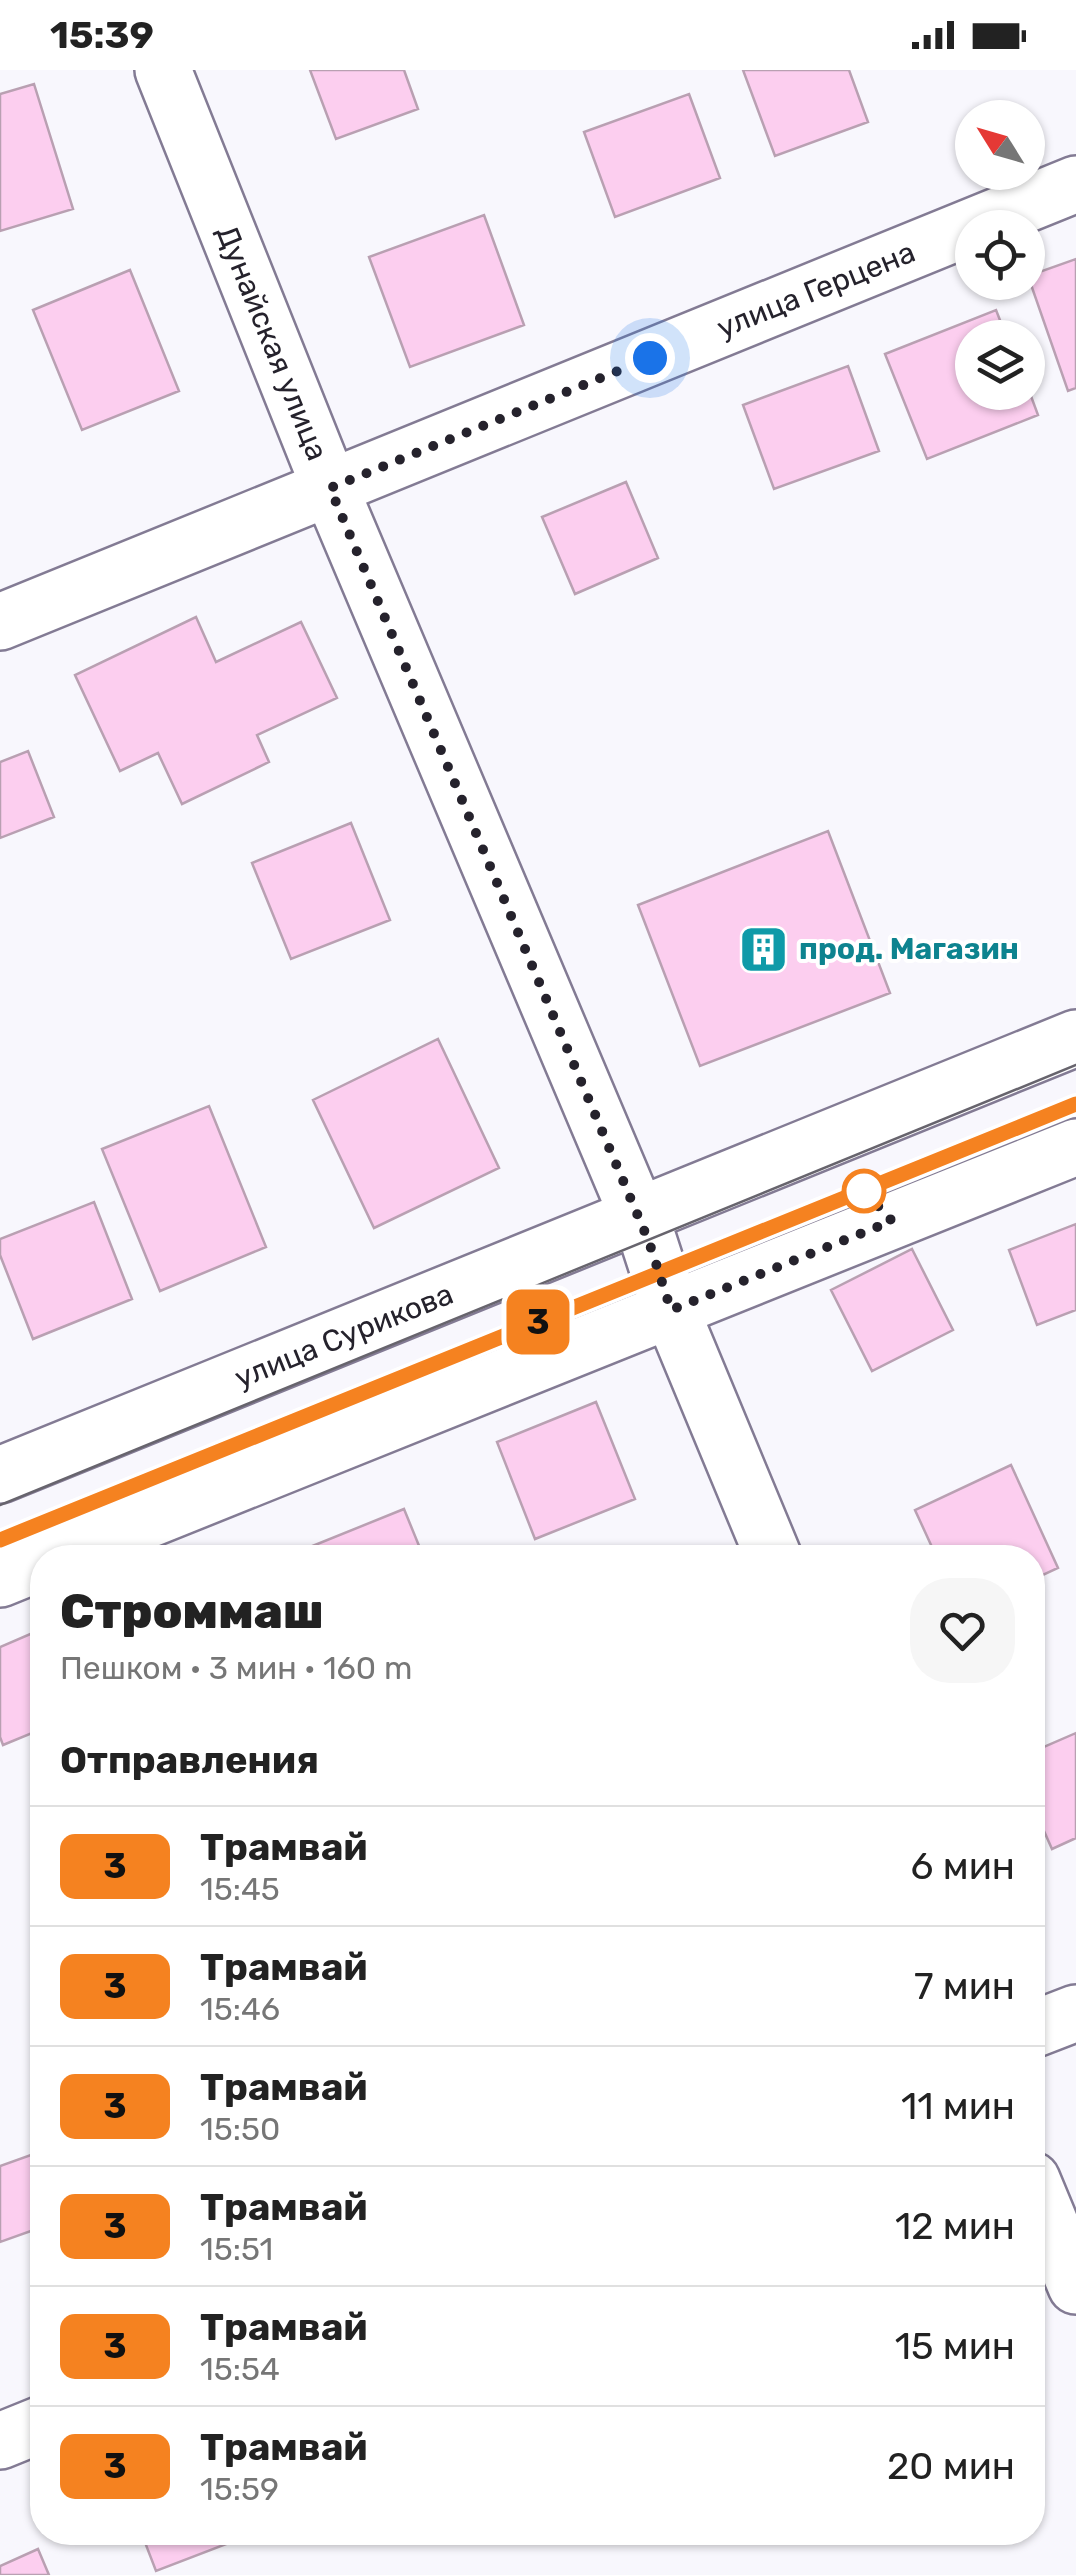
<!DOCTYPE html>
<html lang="ru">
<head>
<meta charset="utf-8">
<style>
  :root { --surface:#fff; --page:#f6f6f6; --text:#222; --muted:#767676; --line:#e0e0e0 }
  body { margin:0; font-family:Rubik,sans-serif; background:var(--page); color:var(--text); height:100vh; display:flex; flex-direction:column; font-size:38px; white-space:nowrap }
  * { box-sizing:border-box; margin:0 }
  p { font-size:32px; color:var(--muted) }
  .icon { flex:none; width:55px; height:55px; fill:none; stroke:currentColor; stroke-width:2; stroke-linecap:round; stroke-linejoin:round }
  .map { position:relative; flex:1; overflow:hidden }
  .drawer { position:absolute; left:30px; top:1475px; width:1015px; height:1000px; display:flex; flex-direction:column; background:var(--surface); border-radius:40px; box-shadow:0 2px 8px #0004 }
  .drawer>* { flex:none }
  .badge { padding:0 20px; border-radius:15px; font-size:35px; line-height:65px }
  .needle { width:65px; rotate:307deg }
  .tools { position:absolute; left:955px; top:30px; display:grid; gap:20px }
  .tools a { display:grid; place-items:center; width:90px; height:90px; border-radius:50%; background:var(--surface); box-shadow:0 2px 8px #0004; font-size:50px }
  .you { position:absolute; width:50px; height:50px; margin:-25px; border:8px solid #fff; border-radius:50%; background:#1a73e8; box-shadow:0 0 0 15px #1a73e833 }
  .map>.badge { position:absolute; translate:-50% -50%; box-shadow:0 0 0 5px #fff }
  h2 { padding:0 30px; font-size:38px; line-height:90px }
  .round { display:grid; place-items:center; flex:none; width:105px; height:105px; border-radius:40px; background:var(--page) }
  .headline { display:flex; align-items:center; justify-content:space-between; height:170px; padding:0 30px }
  h1 { font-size:48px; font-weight:800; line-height:75px }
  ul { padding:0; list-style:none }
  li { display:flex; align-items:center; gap:30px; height:120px; padding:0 30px; border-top:2px solid var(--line) }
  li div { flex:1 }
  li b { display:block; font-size:38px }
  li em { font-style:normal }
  li .badge { min-width:110px; font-weight:700; text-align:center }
  .status { display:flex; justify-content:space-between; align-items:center; height:70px; padding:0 50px; background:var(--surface); direction:ltr }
  .status svg { height:28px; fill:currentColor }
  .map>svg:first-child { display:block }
  .building { fill:#fcceef; stroke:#b9a0b2; stroke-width:2.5 }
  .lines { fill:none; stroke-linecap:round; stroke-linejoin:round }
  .minor-casing { stroke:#837b94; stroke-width:60 }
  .tertiary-casing { stroke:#837b94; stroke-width:60 }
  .minor { stroke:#fff; stroke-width:55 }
  .tertiary { stroke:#fff; stroke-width:55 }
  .tram { stroke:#67646d; stroke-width:2.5 }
  .line-casing { stroke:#fff; stroke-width:22 }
  .line { stroke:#f58220; stroke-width:15 }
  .walk { stroke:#25222c; stroke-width:10; stroke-dasharray:0 18 }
  .stop-dot { fill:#fff; stroke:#f58220; stroke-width:5 }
  .labels { text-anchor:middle; stroke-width:8; stroke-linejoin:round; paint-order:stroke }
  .street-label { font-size:30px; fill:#25222c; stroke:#fff }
  .culture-label { font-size:30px; font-weight:bold; fill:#0d838f; stroke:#fff; text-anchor:start }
</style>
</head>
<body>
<div class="status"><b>15:39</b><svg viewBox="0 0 49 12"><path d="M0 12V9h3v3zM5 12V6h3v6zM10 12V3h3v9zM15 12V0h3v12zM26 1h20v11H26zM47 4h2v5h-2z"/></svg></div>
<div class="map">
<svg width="1076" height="2505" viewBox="0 0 1076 2505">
  <rect width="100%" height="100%" fill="#f8f7fd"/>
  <path class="building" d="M310 0H404L418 39 336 69Z
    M743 0H849L868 52 775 86Z
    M34 14 73 139 0 161V24Z
    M689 24 720 108 615 147 584 62Z
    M484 145 524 255 410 297 369 187Z
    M1076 189V318L1068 321 1028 206Z
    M130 200 179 321 82 360 33 240Z
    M996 240 1007 268H972V322H1028V318L1038 345 927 389 885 284Z
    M848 296 879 381 774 419 743 335Z
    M626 412 658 488 575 524 542 447Z
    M196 547 216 592 301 552 337 628 257 665 269 692 182 734 158 683 120 701 75 605Z
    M28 681 54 747 0 768V692Z
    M351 753 390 850 291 889 252 793Z
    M828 761 890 923 700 996 638 835Z
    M438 969 499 1098 374 1158 313 1030Z
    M209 1036 266 1177 160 1221 102 1079Z
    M94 1132 132 1229 33 1269 0 1185V1169Z
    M1076 1154V1240L1037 1255 1009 1180Z
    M912 1179 953 1260 872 1301 831 1220Z
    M596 1332 635 1429 535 1469 497 1372Z
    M1011 1395 1058 1498 1032 1510V1488H937L915 1440Z
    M404 1439 424 1488H309L305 1479Z
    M42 1559V1659L3 1675 0 1667V1577Z
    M1076 1663V1768L1052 1779 1032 1734V1682Z
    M42 2081V2157L0 2172V2096Z
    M141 2462H231L234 2471 156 2501Z
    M38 2479 49 2505H0V2496Z"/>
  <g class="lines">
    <defs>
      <path id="minor" d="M0 552 1076 114
        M0 1405 1076 968
        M53 1488 1076 1077
        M0 1509 42 1492
        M1032 1960 1076 1943
        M0 2371 42 2354"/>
      <path id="tertiary" d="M163 0 330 418 649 1172 671 1240 774 1488
        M1032 2110 1076 2216"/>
    </defs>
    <use href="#minor" class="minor-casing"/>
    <use href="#tertiary" class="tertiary-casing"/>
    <use href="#minor" class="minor"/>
    <use href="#tertiary" class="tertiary"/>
    <path class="tram" d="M0 1435 1076 995
      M0 1470 1076 1034"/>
  </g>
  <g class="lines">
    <defs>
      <path id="line" d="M0 1470 1076 1034"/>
    </defs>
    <use href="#line" class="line-casing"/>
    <use href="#line" class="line"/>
    <path class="walk" d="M650 288 330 418 649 1172 671 1240 892 1151 864 1121"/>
  </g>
  <defs>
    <symbol id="building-square" viewBox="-11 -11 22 22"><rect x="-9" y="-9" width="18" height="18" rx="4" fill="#0f9aa8" stroke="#fff"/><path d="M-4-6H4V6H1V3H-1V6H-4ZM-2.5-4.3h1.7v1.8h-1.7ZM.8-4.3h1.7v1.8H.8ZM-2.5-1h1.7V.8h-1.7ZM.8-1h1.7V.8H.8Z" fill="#fff"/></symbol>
  </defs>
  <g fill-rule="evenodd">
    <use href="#building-square" x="736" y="852" width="55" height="55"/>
  </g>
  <circle class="stop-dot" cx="864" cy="1121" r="20"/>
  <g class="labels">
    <g class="street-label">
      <text transform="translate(816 220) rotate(-22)" y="10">улица Герцена</text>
      <text transform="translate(272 273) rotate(68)" y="10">Дунайская улица</text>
      <text transform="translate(344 1266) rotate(-22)" y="10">улица Сурикова</text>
    </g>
    <g class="culture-label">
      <text x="799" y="889">прод. Магазин</text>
    </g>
  </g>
</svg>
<div class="tools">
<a><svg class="needle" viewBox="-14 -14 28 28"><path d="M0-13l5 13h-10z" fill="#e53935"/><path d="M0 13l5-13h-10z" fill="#767676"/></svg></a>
<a><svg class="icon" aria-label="locate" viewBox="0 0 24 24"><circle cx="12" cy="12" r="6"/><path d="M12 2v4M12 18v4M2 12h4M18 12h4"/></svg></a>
<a><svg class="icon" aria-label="layers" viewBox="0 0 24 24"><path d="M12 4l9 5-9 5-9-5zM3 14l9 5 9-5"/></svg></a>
</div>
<div class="you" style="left:650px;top:288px"></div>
<b class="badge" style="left:538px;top:1252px;background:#f58220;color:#111">3</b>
<section class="drawer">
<div class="headline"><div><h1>Строммаш</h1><p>Пешком · 3 мин · 160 m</p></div><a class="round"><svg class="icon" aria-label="heart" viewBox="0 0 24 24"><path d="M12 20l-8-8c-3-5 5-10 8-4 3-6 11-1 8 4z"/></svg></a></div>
<h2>Отправления</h2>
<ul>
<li><span class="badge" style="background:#f58220;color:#111">3</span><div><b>Трамвай</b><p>15:45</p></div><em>6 мин</em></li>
<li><span class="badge" style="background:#f58220;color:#111">3</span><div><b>Трамвай</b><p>15:46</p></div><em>7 мин</em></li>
<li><span class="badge" style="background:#f58220;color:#111">3</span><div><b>Трамвай</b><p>15:50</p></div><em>11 мин</em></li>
<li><span class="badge" style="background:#f58220;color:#111">3</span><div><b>Трамвай</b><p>15:51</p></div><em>12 мин</em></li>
<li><span class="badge" style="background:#f58220;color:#111">3</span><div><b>Трамвай</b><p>15:54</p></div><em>15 мин</em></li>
<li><span class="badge" style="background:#f58220;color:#111">3</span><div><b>Трамвай</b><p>15:59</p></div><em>20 мин</em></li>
</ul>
</section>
</div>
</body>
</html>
